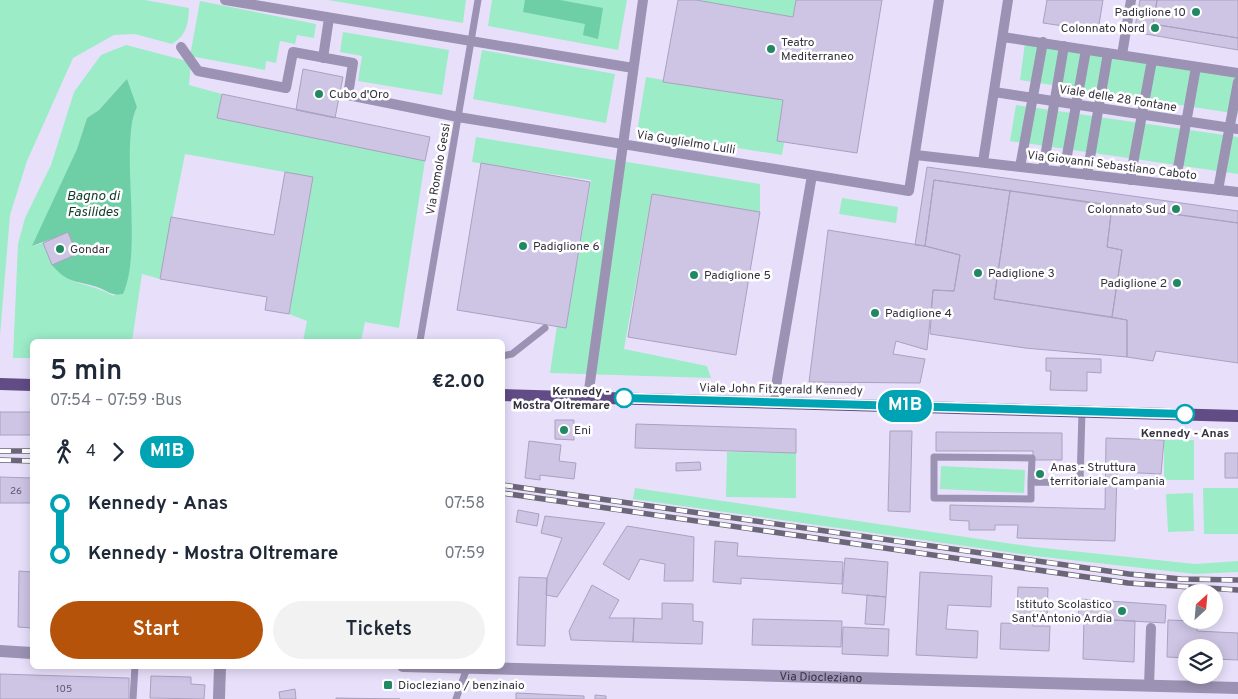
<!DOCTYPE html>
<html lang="en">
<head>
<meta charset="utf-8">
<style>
  :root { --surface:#fff; --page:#f2f2f3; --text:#1f2937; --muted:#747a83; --accent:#b45309 }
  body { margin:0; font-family:Overpass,sans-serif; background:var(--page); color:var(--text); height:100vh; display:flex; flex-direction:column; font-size:19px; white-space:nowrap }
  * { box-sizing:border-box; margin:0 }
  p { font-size:16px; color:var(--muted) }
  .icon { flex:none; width:28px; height:28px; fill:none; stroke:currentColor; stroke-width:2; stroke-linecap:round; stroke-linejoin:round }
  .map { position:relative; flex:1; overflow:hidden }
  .panel { position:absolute; left:30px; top:339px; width:475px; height:330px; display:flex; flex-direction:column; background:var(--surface); border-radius:8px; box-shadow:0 2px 12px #0003 }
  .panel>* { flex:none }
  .badge { padding:0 10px; border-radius:16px; font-size:18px; line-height:32px }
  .needle { width:32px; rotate:26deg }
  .fabs { position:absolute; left:1178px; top:584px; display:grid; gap:10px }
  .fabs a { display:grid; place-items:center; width:45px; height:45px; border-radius:50%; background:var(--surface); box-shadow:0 2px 12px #0003; font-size:25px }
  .map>.badge { position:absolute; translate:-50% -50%; box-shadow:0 0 0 2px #fff }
  .legs { display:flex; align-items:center; gap:8px; height:55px; padding:0 20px; font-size:16px }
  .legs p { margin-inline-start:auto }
  .headline { display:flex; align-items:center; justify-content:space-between; height:85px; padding:0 20px }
  h1 { font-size:28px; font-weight:600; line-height:38px }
  .primary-button { display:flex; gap:10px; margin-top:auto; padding:10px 20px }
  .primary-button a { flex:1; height:58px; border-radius:30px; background:var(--accent); color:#fff; font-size:20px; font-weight:600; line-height:58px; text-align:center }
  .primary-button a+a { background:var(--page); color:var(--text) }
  ul { padding:0 20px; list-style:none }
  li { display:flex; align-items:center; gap:18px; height:50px; font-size:19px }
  li i { display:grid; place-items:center; width:8px; height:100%; margin:0 6px; background:currentColor }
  li i::after { content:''; width:12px; height:12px; margin:-6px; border:4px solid; border-radius:50%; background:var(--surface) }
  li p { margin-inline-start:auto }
  li:first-child i { background:linear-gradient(#0000 50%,currentColor 0) }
  li:last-child i { background:linear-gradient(currentColor 50%,#0000 0) }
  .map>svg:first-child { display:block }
  .green { fill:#9cecc8; fill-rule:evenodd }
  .water { fill:#6ecea5 }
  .building { fill:#cec4e4; stroke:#aaa0c0 }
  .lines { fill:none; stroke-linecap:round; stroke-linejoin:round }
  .service { stroke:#9c92b3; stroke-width:7 }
  .pedestrian { stroke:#9c92b3; stroke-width:10 }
  .tertiary { stroke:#9c92b3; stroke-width:12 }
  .primary { stroke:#614c85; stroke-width:12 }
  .rail-casing { stroke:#6c6778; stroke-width:5.5 }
  .rail { stroke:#fff; stroke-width:4; stroke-dasharray:11; stroke-linecap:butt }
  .line-1-casing { stroke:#fff; stroke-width:11 }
  .line-1 { stroke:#00a3b4; stroke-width:8 }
  .poi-dot { fill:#218864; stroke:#fff; stroke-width:2 }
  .stop-1-dot { fill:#fff; stroke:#00a3b4; stroke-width:2.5 }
  .labels { text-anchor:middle; stroke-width:5; stroke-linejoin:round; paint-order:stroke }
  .number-label { font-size:10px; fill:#5b5668 }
  .poi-label { font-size:12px; fill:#35313e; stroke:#fff; text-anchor:start }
  .street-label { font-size:12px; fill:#35313e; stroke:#fff }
  .stop-label { font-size:12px; font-weight:bold; fill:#35313e; stroke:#fff; text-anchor:end }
  .water-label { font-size:14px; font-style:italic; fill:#113c2c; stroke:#fff }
</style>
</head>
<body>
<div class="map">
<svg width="1238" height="699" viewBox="0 0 1238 699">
  <rect width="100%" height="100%" fill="#e8e0fb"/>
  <path class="green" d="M0 0H145L189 8C188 24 187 35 172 44L135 34 114 35 73 58 27 161 10 215 0 336Z
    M328 0H466L463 23Z
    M492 0H627L618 50 488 26Z
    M696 0H796L793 17Z
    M200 1 316 24 314 38 297 35 295 44 280 41 276 63 266 61 265 70 190 56Z
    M343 32 449 50 442 95 358 81 362 56 340 52Z
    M1025 43 1238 77V114L1020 80Z
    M126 45 191 62 189 85 222 94 218 118 425 161 399 328 365 322 361 341H303L307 321 289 314 312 177 185 154 160 279 142 274 132 341H32V358H13L18 244 25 218 51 165 74 92 101 55ZM127 80 137 107C120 146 135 206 131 249 130 264 119 282 114 296 74 275 64 293 43 243L33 246 77 149 87 118 99 110Z
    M482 50 615 74 606 123 473 99Z
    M646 77 783 100 777 141 784 143 782 155 637 132Z
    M1016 105 1238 137V174L1010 141Z
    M476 137 760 184V212L652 194 624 349 707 366 711 378 550 373 557 325 566 328 591 180 472 162Z
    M842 198 898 207 896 223 839 214Z
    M1164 440H1194V480H1164Z
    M727 452 796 453V498L726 497Z
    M941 466 1025 470 1024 493 940 489Z
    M635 488 1034 547 1195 564 1238 561V572L1195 574 1035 556 633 499Z
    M1203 488H1238V534H1204Z
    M1193 493 1194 531 1168 532 1166 494Z"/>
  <path class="water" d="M525 0H560L603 8 598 39 583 35 585 24 523 12Z
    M127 79 137 107C131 120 131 131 130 145 128 186 139 259 123 294 111 296 108 291 97 287 75 280 68 284 52 265L77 254 68 233 32 246 77 149 87 118 99 110Z"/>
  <path class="building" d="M678 0H696L793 17 796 0H882L857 153 777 141 783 100 663 82Z
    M1047 0H1103L1098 31 1043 23Z
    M1140 0H1157L1153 24 1238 38V50L1134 32Z
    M1157 0H1238V38L1153 24Z
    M303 69 343 77 335 118 296 110Z
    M222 94 430 137 425 161 217 118Z
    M481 163 590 182 566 328 457 310Z
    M927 167 1238 211V223L934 180 925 246 915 245Z
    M285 172 313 177 289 314 265 310 267 297 160 279 171 217 274 235Z
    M934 180 1010 191 994 299 1127 320V357L1025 348 930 334 933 290 954 291 960 255 925 246Z
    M1010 191 1112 206 1107 247 1122 250 1112 317 994 299Z
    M652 194 760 212 736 355 628 337Z
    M1112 206 1238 223V363L1156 351 1153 361 1127 357V320L1112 317 1122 250 1107 247Z
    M828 230 925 246 960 255 954 291 933 290 927 350 896 341 893 354 925 359 920 383 809 382Z
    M68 232 77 254 52 265 43 243Z
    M1046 358 1101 359V373L1087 372V391L1050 390 1051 371H1046Z
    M0 412H32V435H0Z
    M555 420H574V440L555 439Z
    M636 424 796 429V453L635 448Z
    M890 431H912L910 512 888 511Z
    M936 432 1062 433V460H1033V451H936Z
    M1106 438 1164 440 1161 474 1117 472 1115 541 1017 538 1018 525H995V530H969V521L950 520V505L1105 509Z
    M529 441 561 445 559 461 576 463 574 479 540 475V480L525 478Z
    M1225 453H1238V478H1225Z
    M700 462 701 470 676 471V463Z
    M0 477 32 478V503H0Z
    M518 510 539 514 537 526 516 522Z
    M545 516 605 523 557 597 546 595 547 578 562 538 541 533Z
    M627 526 694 537 693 581H664L665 564 640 559 629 580 603 564Z
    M715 541 738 543 737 556 843 562 842 584 741 578V584L713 582Z
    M845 558 888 562 886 597 842 593Z
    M19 571 32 572V628L18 627Z
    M920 572 992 576 991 607 948 605 946 629 978 631 977 658 916 655Z
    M519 577 547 578 545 646 517 645Z
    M592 585 619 600 609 618H634L633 642 571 640 569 631Z
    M1018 587 1048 588 1047 617 1034 616 1033 626H1050L1049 651 1000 649 1001 623 1026 624V614H1017Z
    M867 595 886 597 884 625 865 624Z
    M1080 599 1166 605 1165 623 1078 618Z
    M662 603 693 604V621L703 622 702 644 633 642 634 618 662 619Z
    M753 619 842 621 841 647 752 645Z
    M1084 619 1135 621 1134 662 1083 659Z
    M1168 620 1197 621V631L1238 633V660L1214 659V648H1186V658L1167 657Z
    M843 627 889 629 888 656 842 654Z
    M0 674 129 678V699H0Z
    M151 676 191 677V684L205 685 204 699 150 698Z
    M295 689 296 699H280L279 692Z
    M516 693 584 696V699H516Z
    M595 695 606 696V699H595Z
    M336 698 400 699H336Z"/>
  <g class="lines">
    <path class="service" d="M420 341 478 0
      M502 356 512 354 545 328
      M1031 482V499L934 498V457L1032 458 1031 482 1080 483 1082 411
      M133 699 135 666
      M456 699 467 668"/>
    <path class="pedestrian" d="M225 0 633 68
      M1003 37 1238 73
      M181 47 198 71 286 88 293 52 353 63 348 95 458 117 909 191 939 0
      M1122 55 1131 0
      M323 58 329 18
      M994 92 1238 129
      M916 155 1238 192
      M983 162 1008 0
      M1020 167 1043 42
      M1043 169 1064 46
      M1064 172 1086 50
      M1087 175 1108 53
      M1130 180 1152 60
      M1175 185 1196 67
      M1218 190 1238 82
      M588 397 643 0
      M775 403 777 380 812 175
      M1149 686 1151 628"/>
    <g class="tertiary">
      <path d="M0 651 32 653"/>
      <path id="s1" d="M403 666 1238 688"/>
      <path d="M219 699 220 666"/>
    </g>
    <path class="primary" d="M0 384 32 385
      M502 395 1238 416"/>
    <defs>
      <path id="rail" d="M0 451H32
        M0 460 32 461
        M502 485 1129 574 1181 579 1238 580
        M502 493 1128 583 1238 590"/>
    </defs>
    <use href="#rail" class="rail-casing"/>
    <use href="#rail" class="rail"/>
  </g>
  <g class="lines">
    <defs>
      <path id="line-1" d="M624 398 1185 414"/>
    </defs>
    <use href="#line-1" class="line-1-casing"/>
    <use href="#line-1" class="line-1"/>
  </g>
  <g class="poi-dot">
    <circle cx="1196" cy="12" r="5"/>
    <circle cx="1155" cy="28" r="5"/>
    <circle cx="771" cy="49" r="5"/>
    <circle cx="319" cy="94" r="5"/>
    <circle cx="1176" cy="209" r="5"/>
    <circle cx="523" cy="246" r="5"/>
    <circle cx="60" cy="249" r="5"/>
    <circle cx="978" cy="273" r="5"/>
    <circle cx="694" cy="275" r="5"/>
    <circle cx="1177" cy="283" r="5"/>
    <circle cx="875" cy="313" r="5"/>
    <circle cx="564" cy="430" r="5"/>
    <circle cx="1040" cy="474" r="5"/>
    <circle cx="1122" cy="611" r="5"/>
    <rect x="383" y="680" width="10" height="10" rx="2.5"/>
  </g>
  <g class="stop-1-dot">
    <circle cx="624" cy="398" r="9"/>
    <circle cx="1185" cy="414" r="9"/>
  </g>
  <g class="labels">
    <g class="number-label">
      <text x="16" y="494">26</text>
      <text x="64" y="692">105</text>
    </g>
    <g class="poi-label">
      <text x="1186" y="16" text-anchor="end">Padiglione 10</text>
      <text x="1145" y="32" text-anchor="end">Colonnato Nord</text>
      <text x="781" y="46">Teatro<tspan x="781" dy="14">Mediterraneo</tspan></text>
      <text x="329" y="98">Cubo d'Oro</text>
      <text x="1166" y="213" text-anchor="end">Colonnato Sud</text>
      <text x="533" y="250">Padiglione 6</text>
      <text x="70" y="253">Gondar</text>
      <text x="988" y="277">Padiglione 3</text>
      <text x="704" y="279">Padiglione 5</text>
      <text x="1167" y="287" text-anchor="end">Padiglione 2</text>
      <text x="885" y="317">Padiglione 4</text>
      <text x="574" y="434">Eni</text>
      <text x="1050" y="471">Anas - Struttura<tspan x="1050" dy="14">territoriale Campania</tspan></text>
      <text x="1112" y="608" text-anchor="end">Istituto Scolastico<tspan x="1112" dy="14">Sant'Antonio Ardia</tspan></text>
      <text x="398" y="689">Diocleziano / benzinaio</text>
    </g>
    <g class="street-label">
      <text transform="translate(1118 98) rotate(9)" y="4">Viale delle 28 Fontane</text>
      <text transform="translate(686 142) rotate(9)" y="4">Via Guglielmo Lulli</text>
      <text transform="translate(1112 165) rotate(7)" y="4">Via Giovanni Sebastiano Caboto</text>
      <text transform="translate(438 169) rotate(-80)" y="4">Via Romolo Gessi</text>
      <text transform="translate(781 389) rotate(1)" y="4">Viale John Fitzgerald Kennedy</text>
      <text dy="4" stroke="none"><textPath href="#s1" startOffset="418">Via Diocleziano</textPath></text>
    </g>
    <g class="stop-label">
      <text x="610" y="395">Kennedy -<tspan x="610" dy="14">Mostra Oltremare</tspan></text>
      <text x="1185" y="437" text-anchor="middle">Kennedy - Anas</text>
    </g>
    <g class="water-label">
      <text x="93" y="200">Bagno di<tspan x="93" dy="16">Fasilides</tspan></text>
    </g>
  </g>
</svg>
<div class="fabs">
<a><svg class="needle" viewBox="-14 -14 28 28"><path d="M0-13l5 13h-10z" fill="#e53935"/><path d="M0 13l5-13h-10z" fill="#747a83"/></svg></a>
<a><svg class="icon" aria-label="layers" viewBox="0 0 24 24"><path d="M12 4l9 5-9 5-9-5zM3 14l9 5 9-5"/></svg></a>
</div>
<b class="badge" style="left:905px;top:406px;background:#00a3b4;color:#fff">M1B</b>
<section class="panel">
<div class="headline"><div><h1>5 min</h1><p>07:54 – 07:59 · Bus</p></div><b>€2.00</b></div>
<div class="legs"><svg class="icon" aria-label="walk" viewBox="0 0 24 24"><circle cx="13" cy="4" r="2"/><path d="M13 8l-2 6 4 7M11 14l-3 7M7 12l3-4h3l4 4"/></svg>4<svg class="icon" aria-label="forward" viewBox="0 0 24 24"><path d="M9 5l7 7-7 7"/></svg><b class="badge" style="background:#00a3b4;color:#fff">M1B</b></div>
<ul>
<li><i style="color:#00a3b4"></i><b>Kennedy - Anas</b><p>07:58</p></li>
<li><i style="color:#00a3b4"></i><b>Kennedy - Mostra Oltremare</b><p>07:59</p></li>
</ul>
<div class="primary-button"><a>Start</a><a>Tickets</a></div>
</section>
</div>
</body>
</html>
